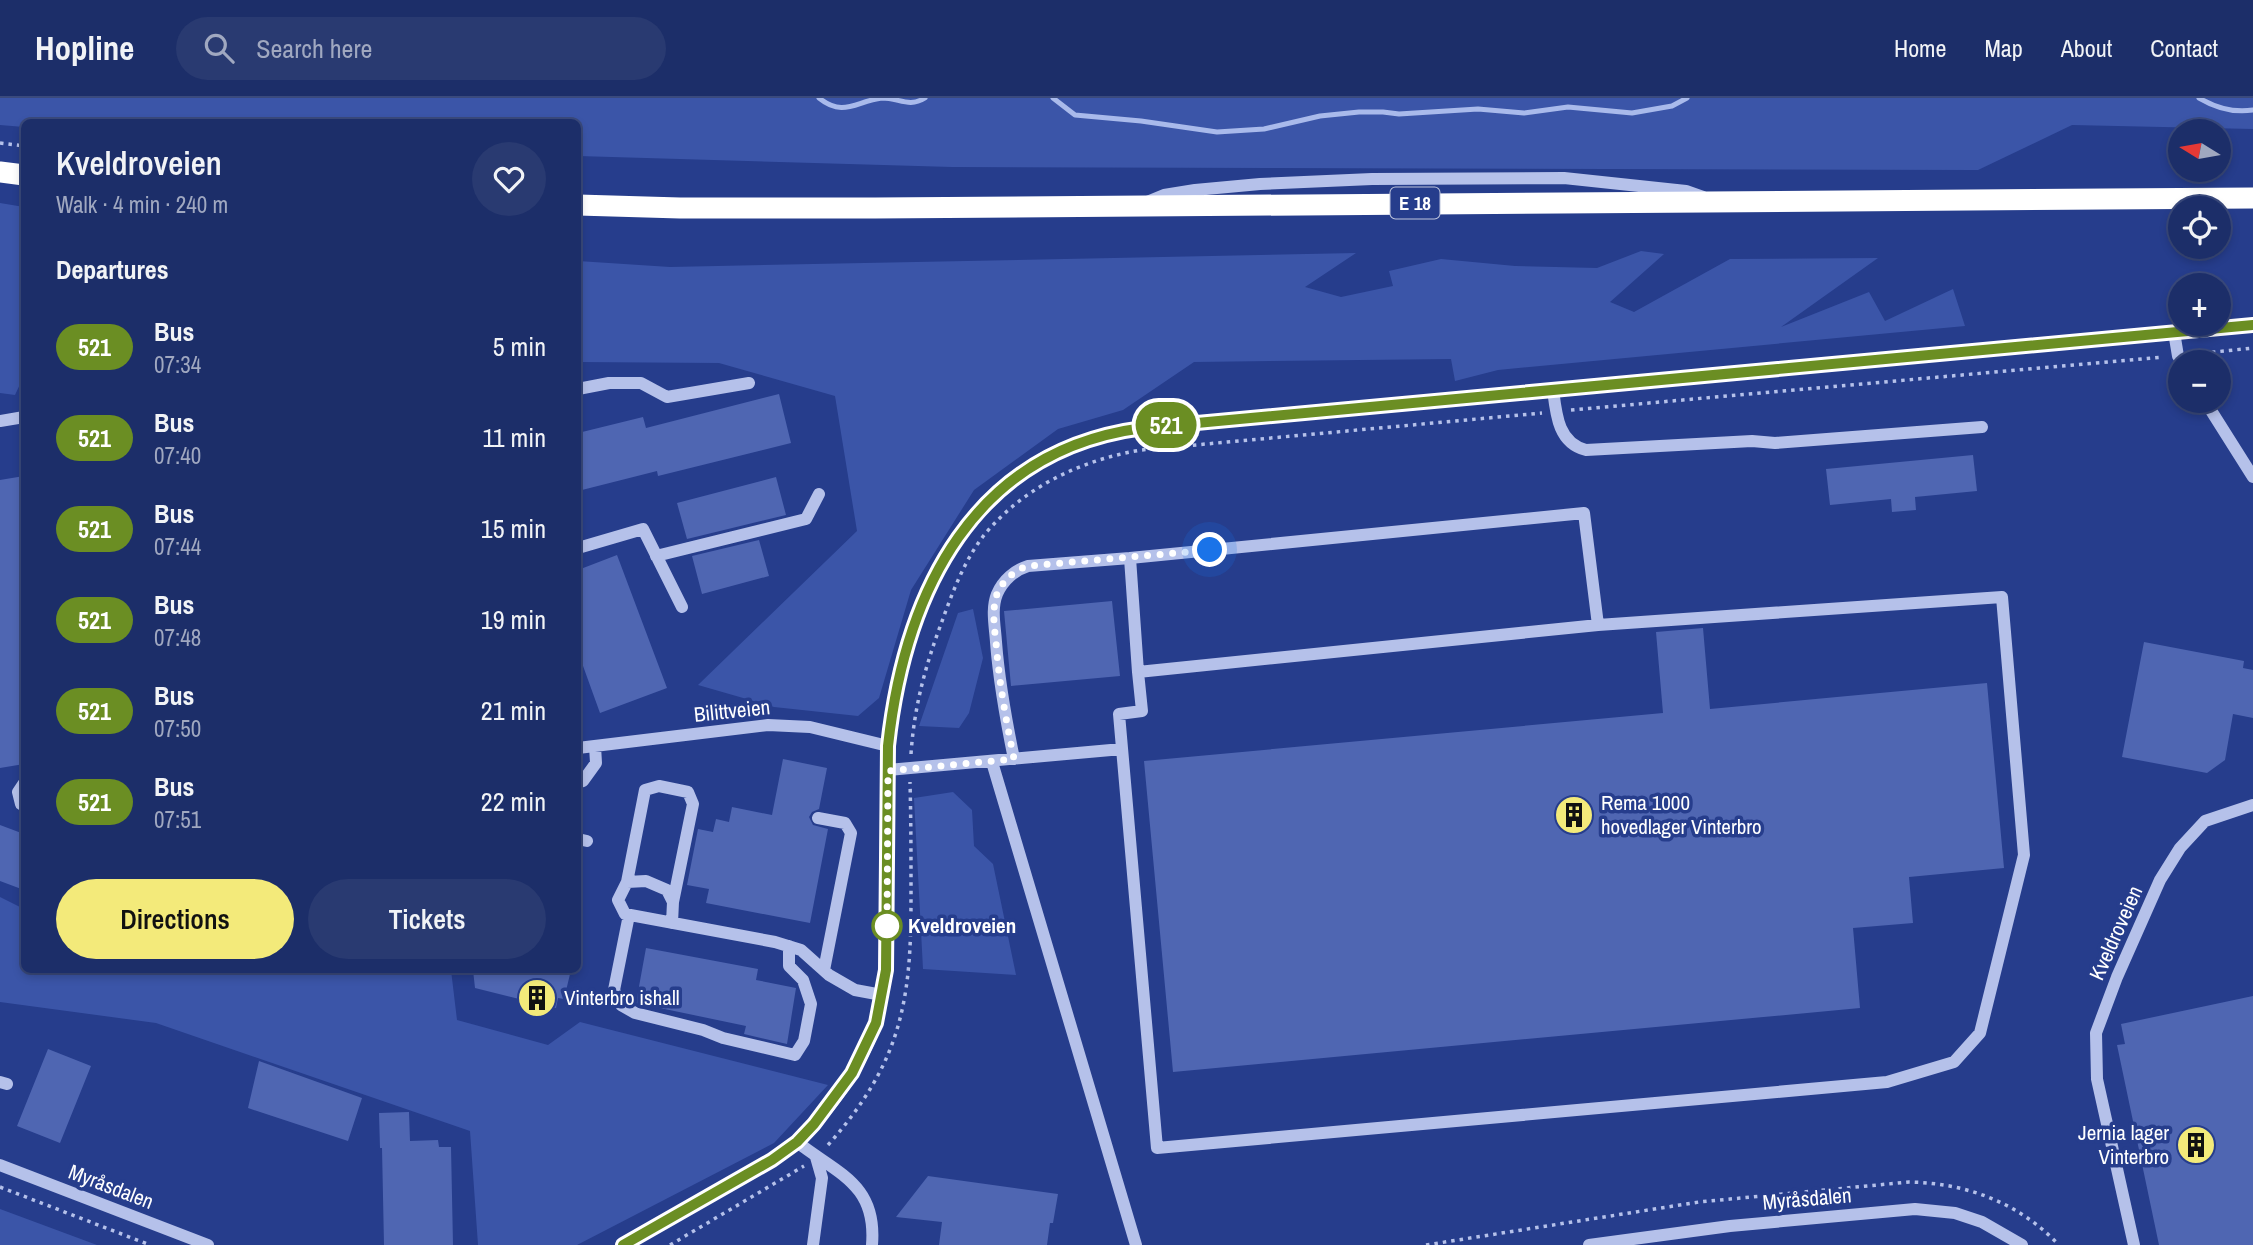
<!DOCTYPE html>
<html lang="en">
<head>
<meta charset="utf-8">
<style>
  :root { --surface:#1c2e69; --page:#293a71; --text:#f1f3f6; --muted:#a0a8c0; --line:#3a4a7d; --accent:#f3ea7a }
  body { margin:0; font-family:"Archivo Narrow",sans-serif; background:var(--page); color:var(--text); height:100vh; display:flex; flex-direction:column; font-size:26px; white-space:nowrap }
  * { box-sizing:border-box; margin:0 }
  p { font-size:23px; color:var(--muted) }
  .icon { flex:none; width:38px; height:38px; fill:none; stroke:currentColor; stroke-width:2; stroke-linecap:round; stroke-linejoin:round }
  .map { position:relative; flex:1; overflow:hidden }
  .side { position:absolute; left:21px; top:21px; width:560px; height:854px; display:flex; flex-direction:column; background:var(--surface); border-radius:10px; box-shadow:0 4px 10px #0003,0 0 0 2px var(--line) }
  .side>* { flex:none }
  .badge { padding:0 14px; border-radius:23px; font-size:24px; line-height:46px }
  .needle { width:46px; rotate:281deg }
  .fabs { position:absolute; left:2168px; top:21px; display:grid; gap:14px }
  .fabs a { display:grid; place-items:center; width:63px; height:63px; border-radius:50%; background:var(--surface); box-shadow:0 4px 10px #0003,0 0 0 2px var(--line); font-size:35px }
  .you { position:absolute; width:35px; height:35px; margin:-18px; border:5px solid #fff; border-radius:50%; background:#1a73e8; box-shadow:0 0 0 10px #1a73e833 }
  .map>.badge { position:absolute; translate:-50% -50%; box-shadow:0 0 0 4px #fff }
  h2 { padding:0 35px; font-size:26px; line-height:63px }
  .round { display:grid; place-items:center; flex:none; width:74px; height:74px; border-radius:37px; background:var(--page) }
  .summary { display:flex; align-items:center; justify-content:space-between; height:119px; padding:0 35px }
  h1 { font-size:33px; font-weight:600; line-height:52px }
  .cta { display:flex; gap:14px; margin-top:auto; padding:14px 35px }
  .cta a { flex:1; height:80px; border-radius:42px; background:var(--accent); color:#111; font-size:28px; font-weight:600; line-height:80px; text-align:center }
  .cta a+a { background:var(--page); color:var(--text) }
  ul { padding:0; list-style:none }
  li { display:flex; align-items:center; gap:21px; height:91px; padding:0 35px }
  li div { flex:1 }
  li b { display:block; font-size:26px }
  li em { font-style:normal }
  li .badge { min-width:77px; font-weight:700; text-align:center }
  header { display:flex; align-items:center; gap:42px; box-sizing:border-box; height:98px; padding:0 35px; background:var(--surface); border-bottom:2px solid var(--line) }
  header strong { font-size:33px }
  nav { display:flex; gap:38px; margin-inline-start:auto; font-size:24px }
  .search { width:490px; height:63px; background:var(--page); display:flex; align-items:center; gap:18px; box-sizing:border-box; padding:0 24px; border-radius:38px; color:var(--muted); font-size:26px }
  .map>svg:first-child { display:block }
  .green { fill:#3b55a8 }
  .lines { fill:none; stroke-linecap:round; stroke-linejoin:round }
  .stream { stroke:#a9baeb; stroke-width:5 }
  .building { fill:#4f66b2 }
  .path { stroke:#b5c1ea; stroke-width:3.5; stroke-dasharray:3.5 5; stroke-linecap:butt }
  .minor { stroke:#b5c1ea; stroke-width:12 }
  .highway { stroke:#fff; stroke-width:21 }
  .line-casing { stroke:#fff; stroke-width:16 }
  .line { stroke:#6b8e23; stroke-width:10 }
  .walk { stroke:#fff; stroke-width:7; stroke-dasharray:0 12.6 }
  .stop-dot { fill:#fff; stroke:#6b8e23; stroke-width:3.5 }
  .labels { text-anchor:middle; stroke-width:7; stroke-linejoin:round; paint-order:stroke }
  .shield { fill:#263d8c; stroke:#bec5dc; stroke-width:2 }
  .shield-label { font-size:19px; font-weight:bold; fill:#fff }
  .street-label { font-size:21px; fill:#fff; stroke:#263d8c }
  .poi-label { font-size:21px; fill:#fff; stroke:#263d8c; text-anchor:start }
  .stop-label { font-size:21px; font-weight:bold; fill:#fff; stroke:#263d8c; text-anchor:start }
</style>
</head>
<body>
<header>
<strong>Hopline</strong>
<div class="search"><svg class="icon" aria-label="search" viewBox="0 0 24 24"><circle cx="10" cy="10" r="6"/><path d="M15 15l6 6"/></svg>Search here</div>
<nav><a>Home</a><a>Map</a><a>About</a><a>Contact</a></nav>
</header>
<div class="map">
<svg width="2253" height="1147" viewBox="0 0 2253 1147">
  <rect width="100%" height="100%" fill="#263d8c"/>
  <path class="green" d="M0 0H2253V31L2072 27 1978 72 952 69 578 58V24H24V29L0 27Z
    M0 105 24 109V282H22L15 297 0 295Z
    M1641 153 1664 156 1610 204 1634 214 1730 161 1878 160 1781 229 1869 194 1885 223 1953 191 1965 228 1498 272 1455 283 1451 261 1194 264 1123 312 1058 331 974 392 911 492 879 600 858 618 774 609 698 587 857 433 835 298 719 265 578 264V163L670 169 1356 155 1305 189 1341 199 1393 188 1389 173 1441 161 1515 168 1597 170Z
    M973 511 983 560 969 615 959 630 919 628 958 515Z
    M953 694 972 712 974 748 993 766 1016 877 923 871 914 700Z
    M0 799 24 811V872H451L457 922 548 947 580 924 828 987 774 1045 577 1147H478L470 1033 156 925 0 904Z
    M0 1111 97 1147H0Z"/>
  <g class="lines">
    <path class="stream" d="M819 0C844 20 856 3 882 0 899 0 909 10 925 0
      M1053 0 1075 17 1141 23 1217 34 1264 31 1320 18 1359 14H1383L1399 16 1478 11 1524 15 1568 9 1632 15 1672 8 1687 0
      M2199 0C2216 10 2234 15 2253 12"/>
  </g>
  <path class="building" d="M779 296 791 345 658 378 657 373 578 393V335L643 319 646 330Z
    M1973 357 1977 393 1915 399 1916 412 1892 414 1891 401 1830 407 1826 371Z
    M24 378V666L0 670V382Z
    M776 379 786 417 687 441 677 405Z
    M759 442 769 478 702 496 692 458Z
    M617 457 667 590 600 615 578 554V472Z
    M1112 503 1120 578 1011 588 1004 513Z
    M1703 530 1710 611 1987 585 2004 770 1909 779 1913 825 1853 830 1860 910 1173 974 1144 663 1663 615 1656 534Z
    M2144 544 2244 563 2243 570 2253 572V620L2233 616 2225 662 2207 675 2122 659Z
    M783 661 827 670 819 711 812 714 809 719 813 727 828 731 810 825 706 805 709 791 687 787 698 731 713 734 716 721 729 724 732 709 772 717Z
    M0 727 24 736V792L0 783Z
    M646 850 758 871 756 882 796 890 787 946 744 936 746 928 636 905Z
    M473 872H571L564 901 558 900 556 910 475 890Z
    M2253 898V1147H2159L2117 947 2125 946 2121 926Z
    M48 951 91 968 60 1045 17 1028Z
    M259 963 362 1000 348 1043 248 1010Z
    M409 1014 410 1043 438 1042 439 1049H451L453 1147H384L382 1050H380L379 1015Z
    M928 1078 1058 1096 1053 1125H1050L1047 1147H939L942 1124 896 1119Z"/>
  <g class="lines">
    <path class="path" d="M0 45 24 48
      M2195 256 2253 250
      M1571 312 2163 259
      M911 656C914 610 925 569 941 526 952 496 964 462 985 436 1025 388 1082 362 1141 352L1542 315
      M828 1047C853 1019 875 988 889 954 910 903 911 850 911 796 911 759 911 722 910 684
      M0 1089 150 1147
      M670 1147 804 1068
      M1426 1147 1699 1104 1909 1084C1967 1085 2019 1105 2059 1147"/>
    <path class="minor" d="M1147 104 1164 97 1195 92 1260 86 1372 81 1564 80 1686 93 1703 99
      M2174 234 2178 258 2182 264
      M578 291 609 285H641L667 299 749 285
      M1553 291C1556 316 1558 345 1586 352L1752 343 1775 345 1982 329
      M2205 303 2253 379
      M0 323 24 319
      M578 450 643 431 682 509
      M656 458 806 421 819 396
      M2002 499 2024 757 1980 935 1954 964 1887 984 1157 1050 1119 616 1142 613 1138 574 1598 527Z
      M1138 574 1130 460 1584 415 1598 527
      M578 650 768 627 810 629 888 648
      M1014 661C1006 622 999 584 996 544 995 528 991 511 997 496 1003 482 1015 472 1028 468L1130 460
      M992 664 1136 1147
      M888 672 1122 651
      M578 684 583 683 596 665 595 648
      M24 685 18 694 21 706 24 708
      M818 720 845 725 851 735 824 872
      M578 741 587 743
      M627 784 645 692 659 688 688 694 693 706 673 804
      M629 817 614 892 621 907 635 915 703 932 723 940 795 957 804 943 811 906 803 882 789 868V848
      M672 825 673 804 667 792 646 783 627 784 618 802 625 816 775 844 801 852 829 877 855 892 882 897
      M0 984 7 986
      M797 1044C838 1076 877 1086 872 1147
      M0 1067 208 1147
      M623 1147C656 1129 689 1110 722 1092 748 1077 776 1063 798 1042 825 1017 849 985 865 952 888 905 888 851 888 799 888 749 886 699 888 649 893 546 944 425 1032 367 1065 345 1104 335 1143 329L2253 227
      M813 1147 822 1080 816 1059
      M1589 1147 1730 1128 1915 1111 1955 1115 1982 1124 2022 1147
      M2134 1147 2097 981 2096 935 2117 879 2160 782 2180 750 2205 723 2253 707"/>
    <path class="highway" d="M0 74 24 77
      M578 107 680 110H875L2253 100"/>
  </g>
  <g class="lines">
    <defs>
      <path id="line" d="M623 1147 772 1062 797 1044 814 1026 852 975 876 925 886 872 888 648C905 493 974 352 1143 330L2253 227"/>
    </defs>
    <use href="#line" class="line-casing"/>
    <use href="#line" class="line"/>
    <path class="walk" d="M887 828V831L888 673 1014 661C1006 622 999 584 996 544 994 528 992 511 997 496 1003 482 1015 472 1028 468L1210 452"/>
  </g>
  <defs>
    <symbol id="building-disc" viewBox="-11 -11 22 22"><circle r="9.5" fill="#f3ea7a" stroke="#263d8c"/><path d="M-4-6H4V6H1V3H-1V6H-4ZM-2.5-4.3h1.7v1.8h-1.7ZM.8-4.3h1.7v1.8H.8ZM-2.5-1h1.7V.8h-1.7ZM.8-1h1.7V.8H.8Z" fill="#111"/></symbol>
  </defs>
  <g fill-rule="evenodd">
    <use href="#building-disc" x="1552" y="695" width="44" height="44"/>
    <use href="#building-disc" x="515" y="878" width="44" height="44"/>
    <use href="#building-disc" x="2174" y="1025" width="44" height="44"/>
  </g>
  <circle class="stop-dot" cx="887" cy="828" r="14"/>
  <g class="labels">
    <rect class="shield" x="1390.5" y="89.5" width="49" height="31" rx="5"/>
    <g class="shield-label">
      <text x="1415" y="112">E 18</text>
    </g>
    <g class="street-label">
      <text transform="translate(732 613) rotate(-6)" y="7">Bilittveien</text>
      <text transform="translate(2116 835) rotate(-66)" y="7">Kveldroveien</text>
      <text transform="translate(111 1089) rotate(21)" y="7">Myråsdalen</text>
      <text transform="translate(1807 1101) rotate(-5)" y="7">Myråsdalen</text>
    </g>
    <g class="poi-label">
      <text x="1601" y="712">Rema 1000<tspan x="1601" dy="24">hovedlager Vinterbro</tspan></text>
      <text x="564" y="907">Vinterbro ishall</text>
      <text x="2169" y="1042" text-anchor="end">Jernia lager<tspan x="2169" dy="24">Vinterbro</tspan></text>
    </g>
    <g class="stop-label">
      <text x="908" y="835">Kveldroveien</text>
    </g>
  </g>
</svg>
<div class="fabs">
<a><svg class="needle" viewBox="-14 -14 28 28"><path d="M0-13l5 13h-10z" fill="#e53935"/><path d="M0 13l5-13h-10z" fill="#a0a8c0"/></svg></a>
<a><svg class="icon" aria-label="locate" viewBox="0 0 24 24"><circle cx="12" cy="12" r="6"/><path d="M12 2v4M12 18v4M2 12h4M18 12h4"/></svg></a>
<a>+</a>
<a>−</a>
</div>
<div class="you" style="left:1210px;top:452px"></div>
<b class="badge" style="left:1166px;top:327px;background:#6b8e23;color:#fff">521</b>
<section class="side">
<div class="summary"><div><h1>Kveldroveien</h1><p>Walk · 4 min · 240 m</p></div><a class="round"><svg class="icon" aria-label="heart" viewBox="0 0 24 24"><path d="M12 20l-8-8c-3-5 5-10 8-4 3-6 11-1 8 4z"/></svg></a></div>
<h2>Departures</h2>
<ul>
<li><span class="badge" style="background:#6b8e23;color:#fff">521</span><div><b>Bus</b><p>07:34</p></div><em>5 min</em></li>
<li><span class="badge" style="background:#6b8e23;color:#fff">521</span><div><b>Bus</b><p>07:40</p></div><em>11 min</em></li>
<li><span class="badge" style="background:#6b8e23;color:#fff">521</span><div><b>Bus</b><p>07:44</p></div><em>15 min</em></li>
<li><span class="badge" style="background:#6b8e23;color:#fff">521</span><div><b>Bus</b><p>07:48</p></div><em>19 min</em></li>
<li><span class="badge" style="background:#6b8e23;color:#fff">521</span><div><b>Bus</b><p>07:50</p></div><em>21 min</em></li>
<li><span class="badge" style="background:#6b8e23;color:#fff">521</span><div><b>Bus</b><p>07:51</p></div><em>22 min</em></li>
</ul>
<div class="cta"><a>Directions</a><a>Tickets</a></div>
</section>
</div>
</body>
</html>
